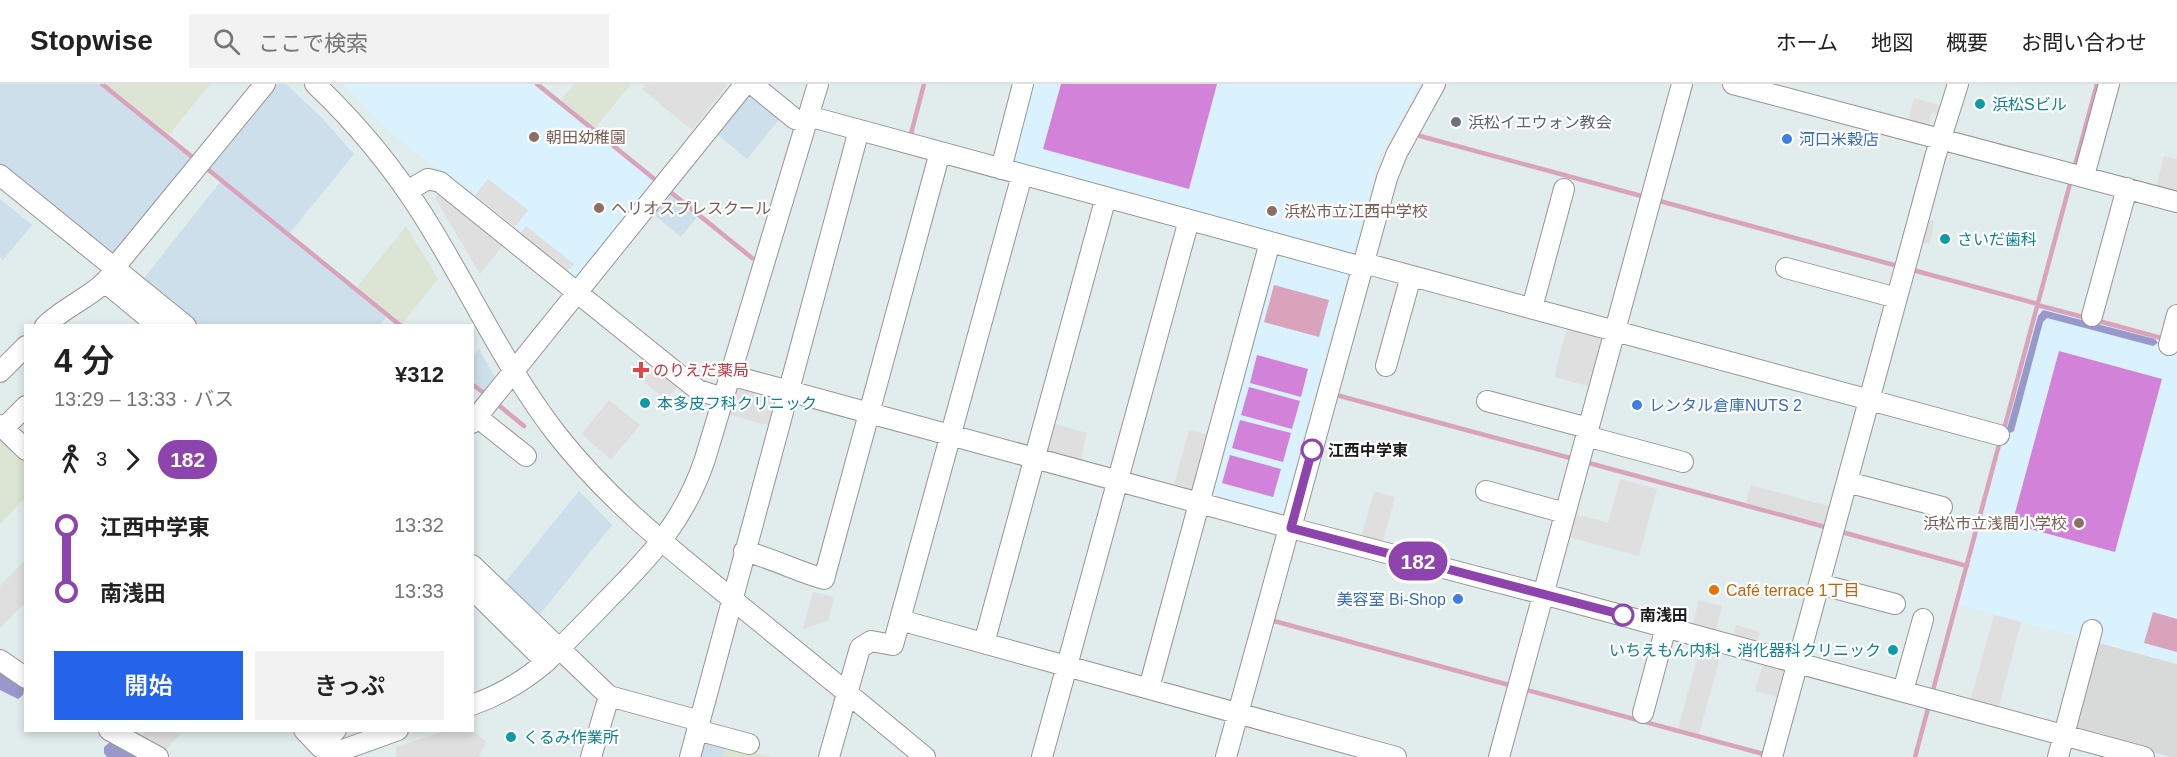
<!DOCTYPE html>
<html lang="ja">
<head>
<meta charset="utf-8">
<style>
  :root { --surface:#fff; --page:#f2f2f2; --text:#222; --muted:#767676; --line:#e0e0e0; --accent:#2563eb }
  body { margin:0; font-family:Arial,"Noto Sans JP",sans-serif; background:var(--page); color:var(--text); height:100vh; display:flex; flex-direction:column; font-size:22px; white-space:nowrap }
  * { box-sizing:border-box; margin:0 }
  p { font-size:20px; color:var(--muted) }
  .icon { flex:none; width:33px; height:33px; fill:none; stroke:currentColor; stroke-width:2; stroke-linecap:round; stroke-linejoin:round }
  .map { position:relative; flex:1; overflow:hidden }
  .panel { position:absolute; left:24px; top:240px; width:450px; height:408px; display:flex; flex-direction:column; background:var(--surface); border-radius:0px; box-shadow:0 3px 9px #0003 }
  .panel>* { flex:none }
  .badge { padding:0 12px; border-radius:20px; font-size:21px; line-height:39px }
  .map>.badge { position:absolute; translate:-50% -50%; box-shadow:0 0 0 3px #fff }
  .legs { display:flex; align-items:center; gap:9px; height:66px; padding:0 30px; font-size:20px }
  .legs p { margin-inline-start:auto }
  .summary { display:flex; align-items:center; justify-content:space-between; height:102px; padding:0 30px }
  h1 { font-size:33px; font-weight:600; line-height:45px }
  .action { display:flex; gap:12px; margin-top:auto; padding:12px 30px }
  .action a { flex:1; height:69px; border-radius:0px; background:var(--accent); color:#fff; font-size:24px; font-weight:600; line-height:69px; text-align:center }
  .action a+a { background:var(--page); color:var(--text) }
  ul { padding:0 30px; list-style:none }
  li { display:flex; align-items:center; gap:21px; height:66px; font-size:22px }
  li i { display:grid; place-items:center; width:9px; height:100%; margin:0 8px; background:currentColor }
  li i::after { content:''; width:15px; height:15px; margin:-8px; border:4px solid; border-radius:50%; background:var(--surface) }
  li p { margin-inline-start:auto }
  li:first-child i { background:linear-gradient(#0000 50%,currentColor 0) }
  li:last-child i { background:linear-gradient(currentColor 50%,#0000 0) }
  header { display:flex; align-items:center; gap:36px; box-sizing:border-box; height:84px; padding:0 30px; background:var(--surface); border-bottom:2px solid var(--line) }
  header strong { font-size:28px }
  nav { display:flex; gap:33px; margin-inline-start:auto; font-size:21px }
  .search { width:420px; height:54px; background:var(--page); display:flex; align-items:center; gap:15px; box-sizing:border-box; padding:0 21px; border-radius:0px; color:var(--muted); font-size:22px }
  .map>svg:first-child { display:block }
  .residential { fill:#d8d9d9 }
  .industrial { fill:#dce5d3 }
  .education { fill:#daf2fd }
  .farmland { fill:#cddfeb }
  .forest { fill:#9998ca }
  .pitch { fill:#d382d9 }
  .parking { fill:#dfdfdf }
  .water { fill:#d8a3bb }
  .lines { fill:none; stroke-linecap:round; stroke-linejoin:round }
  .stream { stroke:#d8a3bb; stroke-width:4.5 }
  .minor-casing { stroke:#959595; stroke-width:22 }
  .minor { stroke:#fff; stroke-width:20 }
  .line-1-casing { stroke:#fff; stroke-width:14 }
  .line-1 { stroke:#8e44ad; stroke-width:9 }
  .culture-dot { fill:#0f9aa8; stroke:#fff; stroke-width:2 }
  .worship-dot { fill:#6b7280; stroke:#fff; stroke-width:2 }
  .education-dot { fill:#8d6e63; stroke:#fff; stroke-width:2 }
  .shop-dot { fill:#3f7fe0; stroke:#fff; stroke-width:2 }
  .health-dot { fill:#e0444e; stroke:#fff; stroke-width:2 }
  .stop-1-dot { fill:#fff; stroke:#8e44ad; stroke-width:3 }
  .food-dot { fill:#e8710a; stroke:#fff; stroke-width:2 }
  .labels { text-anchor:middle; stroke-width:4.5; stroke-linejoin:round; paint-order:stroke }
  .culture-label { font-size:16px; fill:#0d838f; stroke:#fff; text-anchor:start }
  .worship-label { font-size:16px; fill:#5b616d; stroke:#fff; text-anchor:start }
  .education-label { font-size:16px; fill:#785e54; stroke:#fff; text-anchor:start }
  .shop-label { font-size:16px; fill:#366cbe; stroke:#fff; text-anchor:start }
  .health-label { font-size:16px; fill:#be3a42; stroke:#fff; text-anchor:start }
  .stop-label { font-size:16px; font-weight:bold; fill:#1b1b1b; stroke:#fff; text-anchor:start }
  .food-label { font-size:16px; fill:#c56008; stroke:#fff; text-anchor:start }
</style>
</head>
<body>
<header>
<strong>Stopwise</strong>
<div class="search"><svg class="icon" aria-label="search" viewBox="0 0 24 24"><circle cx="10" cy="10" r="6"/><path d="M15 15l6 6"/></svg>ここで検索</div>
<nav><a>ホーム</a><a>地図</a><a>概要</a><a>お問い合わせ</a></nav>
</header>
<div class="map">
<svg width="2177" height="673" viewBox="0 0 2177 673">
  <rect width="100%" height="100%" fill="#e1ecec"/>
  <path class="residential" d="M2096 558 2177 580V673H2171L2075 647 2073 643Z"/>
  <path class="industrial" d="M106 0H210L169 51Z
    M574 0H631L595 44 561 16Z
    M406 142 438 195 402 240 357 203Z
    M0 351 26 376 25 414 0 440Z
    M726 661 771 673H723Z"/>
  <path class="education" d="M344 0H533L658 101 575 198 382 41Z
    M1027 0H1420L1379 74 1352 174 1007 80Z
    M1275 165 1349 186 1281 433 1210 414Z
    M2040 224 2177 261V580L1959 521Z"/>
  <path class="farmland" d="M0 0H99L195 78 111 173 0 84Z
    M271 0H286L322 34 354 70 290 149 205 80Z
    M750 7 781 33 747 75 713 47Z
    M220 98 386 233 379 242 195 241 141 198Z
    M665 107 697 133 681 153 649 127Z
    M0 115 32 141 3 176 0 173Z
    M479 265 499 300 490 311 473 297 472 273Z
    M579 407 612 441 537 534 503 501Z
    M702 654 726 661 723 673H697Z"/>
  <path class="forest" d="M2043 226 2155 255 2158 259 2153 262 2047 234 2043 238 2014 347 2010 349 2007 345 2038 232Z
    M0 586 20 600 24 605 23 611 18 615 0 606Z
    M109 659H115L141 673H107L104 669V663Z"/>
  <path class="pitch" d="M1061 0H1217L1189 105 1043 65Z
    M2059 267 2162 295 2115 468 2012 440Z
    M1257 271 1308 285 1301 313 1250 299Z
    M1249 303 1300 317 1292 345 1241 331Z
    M1240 336 1291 349 1283 378 1232 364Z
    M1230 371 1281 385 1273 413 1222 399Z"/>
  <path class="parking" d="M646 0H726L727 1 692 46 642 5Z
    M1914 14 1945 23 1942 32 1932 29 1928 45 1908 39Z
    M2164 72 2177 75V109L2156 104Z
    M488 95 528 126 515 143 475 111Z
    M441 107 505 159 480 190 435 114Z
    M1923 134 1935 137 1929 160 1917 157Z
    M526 142 574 180 566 190 518 152Z
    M1568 240 1604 250 1595 304 1554 293Z
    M654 284 677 303 666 316 643 297Z
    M741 303 777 312 780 318 773 343 728 330 735 306Z
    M609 316 640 341 611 376 582 350Z
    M1049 338 1087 349 1080 378 1044 368Z
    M1189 346 1212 352 1192 409 1173 404Z
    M1620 395 1657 405 1639 472 1565 452 1571 429 1608 439Z
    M1751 401 1835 424 1830 442 1746 419Z
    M1374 407 1395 413 1382 461 1361 455Z
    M25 476V519L0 544V502Z
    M813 508 834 513 828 537 803 545Z
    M1699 516 1722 522 1715 549 1692 543Z
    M1994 531 2021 538 1998 626 1970 618Z
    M1736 541 1760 548 1756 561 1733 554Z
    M1701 560 1722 566 1699 650 1678 645Z
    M1764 577 1788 584 1783 615 1755 607Z
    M473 646 486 658 479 673H396V663L445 647Z
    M147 647H184L164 667 139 654Z"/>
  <path class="water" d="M1274 201 1329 216 1319 253 1264 238Z
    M2153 528 2177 535V568L2144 559Z"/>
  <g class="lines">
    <path class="stream" d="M102 0 196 76
      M537 0 658 98
      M911 50 924 0
      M1420 52 1645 113
      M205 83 401 242
      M2074 85 2097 0
      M668 106 752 174
      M1656 116 1894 181
      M1909 185 2038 220
      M2037 221 2087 234
      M2095 236 2165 255
      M472 300 488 312
      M1340 312 1574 375
      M496 319 524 342
      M2003 349 2071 96
      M1585 378 1829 444
      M1838 447 1967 482
      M1274 537 1509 601
      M1523 605 1767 671
      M1932 610 2000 357
      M1915 673 1929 621"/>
    <defs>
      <path id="minor" d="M315 0C355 38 391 81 421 128 467 200 503 280 555 348 607 415 667 462 732 515 797 568 861 620 925 673
        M752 0 795 35 807 38
        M1733 0 2177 118
        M808 32 1362 183
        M1001 85 1023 0
        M0 91 186 242
        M2084 92 2109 0
        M407 107 428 95 440 98 698 306 723 314
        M1364 179 1999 351
        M1786 184 1897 214
        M105 198 158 242
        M1532 224 1564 105
        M2092 232 2127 104
        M45 242C69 218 104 210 119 178L265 0
        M2169 261 2177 231
        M1386 282 1411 192
        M0 288 26 262
        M730 291 1291 444 1543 510 2144 673
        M1487 317 1588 344
        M477 333 526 372
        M472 339 745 0
        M0 341 26 366
        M4 344 26 322
        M1586 352 1683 378
        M1847 398 1942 423
        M1486 407 1565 429
        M1291 444 1387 94 1397 69 1435 0
        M744 467C772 474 796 487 824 495L940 68
        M472 481 609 612
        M1819 500 1895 520
        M472 505 546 578
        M900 536 1396 673
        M984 559 1106 113
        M0 576 26 594
        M1149 604 1270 158
        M1903 607 1923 535
        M472 621C500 611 524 597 546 578 567 557 588 536 608 515 652 471 685 435 705 375L818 0
        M1643 629 1666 543
        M109 646 158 673
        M304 646 320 663 338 673
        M697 646 749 660
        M320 663 336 646
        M328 673 340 667 398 646
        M591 673 609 612 700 637
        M690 673 859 46
        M829 673 860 564 871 557 893 561 1022 91
        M1042 673 1189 136
        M1226 673 1289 444
        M1499 673 1682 0
        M1772 673 1936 70 1958 0
        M2058 673 2092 546"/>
    </defs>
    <use href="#minor" class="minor-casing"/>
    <use href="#minor" class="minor"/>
  </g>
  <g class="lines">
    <defs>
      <path id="line-1" d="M1312 366 1291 444 1623 531"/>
    </defs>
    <use href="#line-1" class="line-1-casing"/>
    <use href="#line-1" class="line-1"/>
  </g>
  <g class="culture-dot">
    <circle cx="1980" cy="20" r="6"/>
    <circle cx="1945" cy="155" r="6"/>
    <circle cx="645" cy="319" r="6"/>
    <circle cx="1893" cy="566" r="6"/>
    <circle cx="511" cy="653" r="6"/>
  </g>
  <circle class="worship-dot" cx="1456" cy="38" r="6"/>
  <g class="education-dot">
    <circle cx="534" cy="53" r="6"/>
    <circle cx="599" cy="124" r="6"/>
    <circle cx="1272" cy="127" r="6"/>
    <circle cx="2079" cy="439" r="6"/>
  </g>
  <g class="shop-dot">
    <circle cx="1787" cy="55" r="6"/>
    <circle cx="1637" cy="321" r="6"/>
    <circle cx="1458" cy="515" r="6"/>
  </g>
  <path class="health-dot" d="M638 277h6v6h6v6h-6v6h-6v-6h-6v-6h6z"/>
  <g class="stop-1-dot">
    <circle cx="1312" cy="366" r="10"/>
    <circle cx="1623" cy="531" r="10"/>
  </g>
  <circle class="food-dot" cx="1714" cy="506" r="6"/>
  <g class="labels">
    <g class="culture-label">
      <text x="1992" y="26">浜松Sビル</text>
      <text x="1957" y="161">さいだ歯科</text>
      <text x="657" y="325">本多皮フ科クリニック</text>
      <text x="1881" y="572" text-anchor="end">いちえもん内科・消化器科クリニック</text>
      <text x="523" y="659">くるみ作業所</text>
    </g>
    <g class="worship-label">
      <text x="1468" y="44">浜松イエウォン教会</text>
    </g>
    <g class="education-label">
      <text x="546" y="59">朝田幼稚園</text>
      <text x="611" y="130">ヘリオスプレスクール</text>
      <text x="1284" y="133">浜松市立江西中学校</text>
      <text x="2067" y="445" text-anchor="end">浜松市立浅間小学校</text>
    </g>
    <g class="shop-label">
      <text x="1799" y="61">河口米穀店</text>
      <text x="1649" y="327">レンタル倉庫NUTS 2</text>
      <text x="1446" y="521" text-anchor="end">美容室 Bi-Shop</text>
    </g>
    <g class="health-label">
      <text x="653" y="292">のりえだ薬局</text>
    </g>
    <g class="stop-label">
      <text x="1328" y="372">江西中学東</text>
      <text x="1640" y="537">南浅田</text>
    </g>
    <g class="food-label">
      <text x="1726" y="512">Café terrace 1丁目</text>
    </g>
  </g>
</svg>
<b class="badge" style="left:1418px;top:477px;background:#8e44ad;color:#fff">182</b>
<section class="panel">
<div class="summary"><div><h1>4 分</h1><p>13:29 – 13:33 · バス</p></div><b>¥312</b></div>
<div class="legs"><svg class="icon" aria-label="walk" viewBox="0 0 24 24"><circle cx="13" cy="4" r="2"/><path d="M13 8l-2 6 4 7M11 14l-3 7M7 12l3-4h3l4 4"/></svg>3<svg class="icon" aria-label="forward" viewBox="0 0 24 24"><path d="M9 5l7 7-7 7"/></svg><b class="badge" style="background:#8e44ad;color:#fff">182</b></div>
<ul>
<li><i style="color:#8e44ad"></i><b>江西中学東</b><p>13:32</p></li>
<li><i style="color:#8e44ad"></i><b>南浅田</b><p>13:33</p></li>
</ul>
<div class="action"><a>開始</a><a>きっぷ</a></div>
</section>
</div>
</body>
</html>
